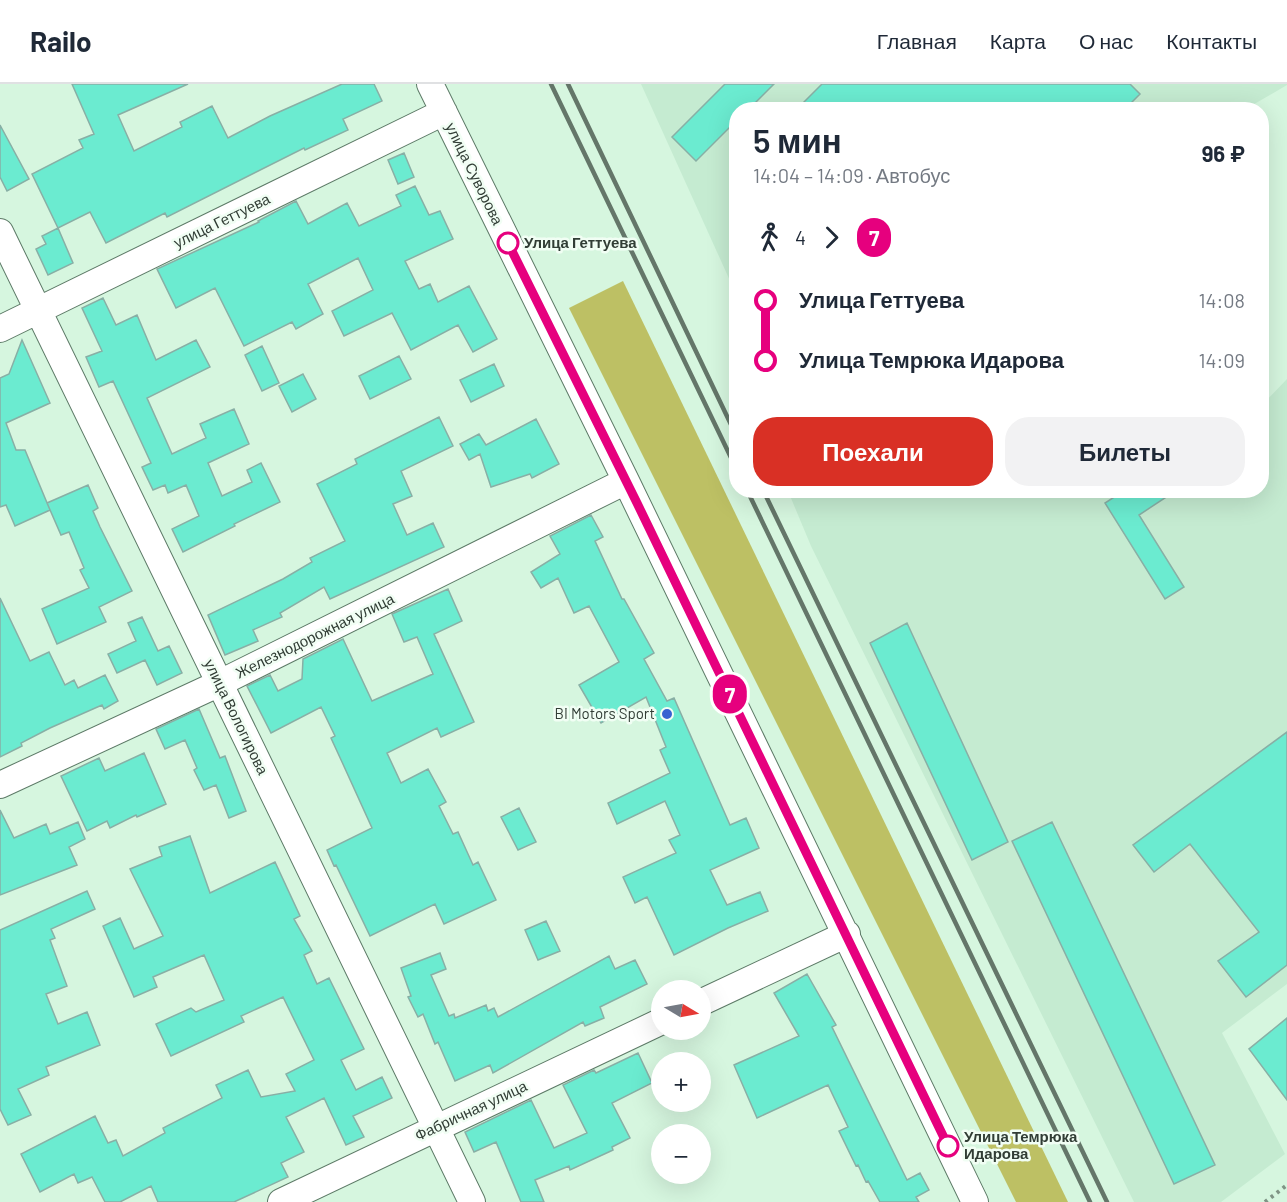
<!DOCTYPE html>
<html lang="ru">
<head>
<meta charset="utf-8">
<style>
  :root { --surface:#fff; --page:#f2f2f3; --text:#1f2937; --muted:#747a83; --line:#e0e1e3; --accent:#d93025 }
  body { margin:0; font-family:Barlow,sans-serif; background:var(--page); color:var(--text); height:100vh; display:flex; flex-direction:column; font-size:22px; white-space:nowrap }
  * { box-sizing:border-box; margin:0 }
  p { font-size:20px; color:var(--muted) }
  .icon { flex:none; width:33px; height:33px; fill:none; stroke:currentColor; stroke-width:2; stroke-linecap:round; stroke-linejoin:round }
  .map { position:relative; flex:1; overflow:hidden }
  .details { position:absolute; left:729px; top:18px; width:540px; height:396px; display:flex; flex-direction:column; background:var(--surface); border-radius:24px; box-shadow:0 6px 24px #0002 }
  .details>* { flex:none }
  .badge { padding:0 12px; border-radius:20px; font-size:21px; line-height:39px }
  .needle { width:39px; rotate:100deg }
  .controls { position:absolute; left:651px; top:896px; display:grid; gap:12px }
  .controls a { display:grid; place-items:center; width:60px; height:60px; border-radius:50%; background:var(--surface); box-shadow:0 6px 24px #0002; font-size:30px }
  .map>.badge { position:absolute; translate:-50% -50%; box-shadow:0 0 0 3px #fff }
  .legs { display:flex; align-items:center; gap:9px; height:66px; padding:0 24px; font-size:20px }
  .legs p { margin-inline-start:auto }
  .head { display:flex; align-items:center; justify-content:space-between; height:102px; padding:0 24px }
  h1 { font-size:33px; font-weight:600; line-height:45px }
  .button { display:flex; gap:12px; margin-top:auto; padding:12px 24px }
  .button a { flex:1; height:69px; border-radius:24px; background:var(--accent); color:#fff; font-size:24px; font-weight:600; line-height:69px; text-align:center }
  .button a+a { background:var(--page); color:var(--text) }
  ul { padding:0 24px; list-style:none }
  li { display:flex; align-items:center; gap:21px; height:60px; font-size:22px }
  li i { display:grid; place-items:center; width:9px; height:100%; margin:0 8px; background:currentColor }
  li i::after { content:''; width:15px; height:15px; margin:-8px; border:4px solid; border-radius:50%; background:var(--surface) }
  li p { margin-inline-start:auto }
  li:first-child i { background:linear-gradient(#0000 50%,currentColor 0) }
  li:last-child i { background:linear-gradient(currentColor 50%,#0000 0) }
  header { display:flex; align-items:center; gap:36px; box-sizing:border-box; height:84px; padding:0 30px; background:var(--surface); border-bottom:2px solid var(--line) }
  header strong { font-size:28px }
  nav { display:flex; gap:33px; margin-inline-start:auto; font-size:21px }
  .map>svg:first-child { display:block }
  .built { fill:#c5ebd1 }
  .green { fill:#bdc064 }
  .building { fill:#6bebd0; stroke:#88afa5; stroke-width:1.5 }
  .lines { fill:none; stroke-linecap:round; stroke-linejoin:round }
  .minor-casing { stroke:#5d7a67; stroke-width:28 }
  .path { stroke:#7f9485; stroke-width:4; stroke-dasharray:3 4.5; stroke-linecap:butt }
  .minor { stroke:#fff; stroke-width:26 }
  .rail { stroke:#647669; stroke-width:4.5 }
  .line-1-casing { stroke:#fff; stroke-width:14 }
  .line-1 { stroke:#e6007e; stroke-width:9 }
  .stop-1-dot { fill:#fff; stroke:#e6007e; stroke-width:3 }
  .poi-dot { fill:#3861d1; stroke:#f1fef4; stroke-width:2 }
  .labels { text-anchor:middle; stroke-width:5; stroke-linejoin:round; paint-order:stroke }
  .street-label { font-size:15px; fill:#313d35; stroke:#f1fef4 }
  .stop-label { font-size:15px; font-weight:bold; fill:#313d35; stroke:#f1fef4; text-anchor:start }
  .poi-label { font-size:15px; fill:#313d35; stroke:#f1fef4; text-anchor:end }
</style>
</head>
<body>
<header>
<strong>Railo</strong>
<nav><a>Главная</a><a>Карта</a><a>О нас</a><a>Контакты</a></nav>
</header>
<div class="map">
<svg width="1287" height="1118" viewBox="0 0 1287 1118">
  <rect width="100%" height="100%" fill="#d6f6df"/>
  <path class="built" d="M641 0H1287V1L1244 26H736V210Z
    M1287 295V900L1222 949 1285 1070 1221 1118H1134L811 462 788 407 1262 406V321Z"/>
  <path class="green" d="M623 197 1068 1118H1016L569 224Z"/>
  <path class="building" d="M72 0H188L118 31 134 67 182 43 180 38 212 22 228 54 270 32 342 0H374L382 17 343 35 348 46 305 66 304 64 167 133 165 129 106 159 90 128 58 144 32 90 83 64 79 56 94 50Z
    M725 0H774L748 26H736V37L696 77 672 53Z
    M822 0H1130L1140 10 1124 26H796Z
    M0 41 29 95 7 107 0 93Z
    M404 69 414 93 398 100 388 76Z
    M415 102 429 131 440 127 453 155 405 177 419 205 430 200 438 218 469 202 497 255 473 268 458 241 411 266 392 229 344 252 332 227 373 206 358 174 308 200 323 230 296 245 292 238 244 262 215 204 176 224 157 185 259 138 258 137 296 117 308 140 347 119 359 142 401 122 396 111Z
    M58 144 73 179 48 191 36 165 46 160 42 152Z
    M103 214 116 241 137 231 156 276 196 256 210 283 147 314 172 370 206 354 200 340 234 325 249 360 208 379 222 412 252 398 247 386 261 379 280 418 234 440 235 442 183 468 172 445 199 432 186 401 168 409 165 401 153 406 142 383 151 379 113 297 99 303 86 273 102 267 82 224Z
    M22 256 50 319 6 339 16 366H25L50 426 15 442 6 421 0 423V294L9 290Z
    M262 262 279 299 262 307 245 271Z
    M399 272 411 295 370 315 359 292Z
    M494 280 504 302 471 318 460 296Z
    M303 290 316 315 292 328 279 302Z
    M439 333 453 362 401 387 412 412 393 420 407 451 433 439 444 463 330 515 324 503 280 529 282 533 253 546 258 557 225 571 208 531 283 495 312 478 310 474 345 457 317 400 357 380 355 375Z
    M536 335 559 380 532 394 530 390 491 403 480 370 469 376 460 360 479 350 486 361Z
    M88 401 98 424 93 427 100 443 132 507 99 523 106 538 57 560 42 525 89 504 80 486 84 484 69 448 61 451 47 419Z
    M1125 406H1177L1139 431 1184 503 1165 515 1105 419Z
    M591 431 603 453 595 457 622 515H624L654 569 644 575 667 617 674 614 730 741 746 734 759 764 710 786 727 821 760 808 768 827 728 844 674 871 647 813 635 819 623 793 676 769 669 756 680 751 665 717 617 740 608 719 670 689 660 666 666 663 646 613 601 639 579 601 619 578 589 522 574 529 558 494 541 504 531 488 560 470 550 452Z
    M448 505 462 537 434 550 474 638 441 653 437 644 387 669 401 699 428 685 446 718 439 722 453 750 458 748 473 781 478 778 496 816 444 840 435 820 370 852 336 781 334 782 327 766 372 744 342 678 331 654 335 652 321 623 271 649 247 602 270 591 278 607 302 595 303 575 343 555 372 617 433 590 417 553 404 558 392 530Z
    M0 514 30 577 49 568 65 601 74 596 78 604 105 591 118 617 104 625 102 621 50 644 21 659 22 662 0 673Z
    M142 533 158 567 169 562 182 589 157 601 145 576 117 589 108 570 136 557 128 539Z
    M907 539 1008 758 972 776 870 559Z
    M199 625 220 674 225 672 246 727 229 734 216 701 204 706 194 686 197 684 185 656 165 665 156 645Z
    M1287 648V881L1246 913 1218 877 1259 848 1190 760 1154 788 1133 761Z
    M144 669 166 720 137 733 136 731 110 744 107 737 87 747 61 692 99 674 105 687Z
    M519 724 536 758 518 766 501 733Z
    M0 726 14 754 46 740 50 750 78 738 85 755 69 763 77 781 0 811Z
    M1052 738 1215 1081 1174 1100 1012 757Z
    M190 752 210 809 275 778 300 832 294 835 312 867 304 871 317 900 329 894 364 965 341 976 356 1006 382 993 392 1014 353 1032 364 1053 346 1061 324 1014 286 1033 304 1068 281 1079 288 1093 234 1118H158L151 1102 120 1118H105L92 1093 78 1099 74 1090 40 1108 21 1070 95 1032 108 1059 116 1056 123 1072 165 1049 163 1044 222 1014 216 1001 248 986 261 1013 295 1007 286 990 314 976 283 913 241 932 244 938 171 972 156 940 191 924 196 928 224 916 204 871 153 893 157 903 134 913 103 842 120 834 134 865 163 852 130 785 162 772 159 763Z
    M87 807 95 825 51 845 55 854 50 856 67 902 46 910 58 940 87 928 100 961 46 983 49 991 18 1005 31 1031 8 1041 0 1025V846Z
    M546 837 560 867 538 876 525 846Z
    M440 869 446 885 431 891 449 932 454 930 455 934 486 921 488 927 494 924 498 933 609 872 615 885 635 876 647 900 600 923 604 934 585 942 583 938 493 989 490 981 455 997 438 958 435 960 423 930 418 933 408 913 411 912 401 884Z
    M807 890 836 941 832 943 907 1096 920 1089 929 1106 916 1113 919 1118H880L868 1097 866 1098 858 1081 856 1082 839 1047 848 1043 828 1001 757 1034 734 981 799 952 774 909Z
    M1287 934V1016L1249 965Z
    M638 969 652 999 612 1019 630 1054 612 1063 613 1066 570 1086 569 1082 535 1096 544 1118H521L496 1058 474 1068 465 1048 531 1016 554 1064 587 1049 563 1001 594 986 596 989Z"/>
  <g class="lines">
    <defs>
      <path id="minor" d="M430 0 626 397 975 1118
        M0 148 472 1118
        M0 245 444 28
        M0 701 220 599 626 397
        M700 919 847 850
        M281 1118 662 937"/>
    </defs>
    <use href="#minor" class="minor-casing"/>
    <path class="path" d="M1265 1118 1287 1101"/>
    <use href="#minor" class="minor"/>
    <path class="rail" d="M551 0 736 384
      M568 0 736 351
      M747 406 1090 1118
      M763 406 1107 1118"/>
  </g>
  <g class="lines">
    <defs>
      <path id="line-1" d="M508 159 637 419 948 1062"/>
    </defs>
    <use href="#line-1" class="line-1-casing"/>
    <use href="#line-1" class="line-1"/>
  </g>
  <g class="stop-1-dot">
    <circle cx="508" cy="159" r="10"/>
    <circle cx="948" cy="1062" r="10"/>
  </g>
  <circle class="poi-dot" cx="667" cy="630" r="6"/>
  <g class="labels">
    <g class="street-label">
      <text transform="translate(474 90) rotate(64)" y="5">улица Суворова</text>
      <text transform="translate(222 137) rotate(-26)" y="5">улица Геттуева</text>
      <text transform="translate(315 552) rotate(-26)" y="5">Железнодорожная улица</text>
      <text transform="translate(236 633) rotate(64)" y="5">улица Вологирова</text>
      <text transform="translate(471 1027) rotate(-25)" y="5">Фабричная улица</text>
    </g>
    <g class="stop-label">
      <text x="524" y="164">Улица Геттуева</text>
      <text x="964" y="1058">Улица Темрюка<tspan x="964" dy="17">Идарова</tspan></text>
    </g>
    <g class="poi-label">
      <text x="655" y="635">BI Motors Sport</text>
    </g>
  </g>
</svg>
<div class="controls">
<a><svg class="needle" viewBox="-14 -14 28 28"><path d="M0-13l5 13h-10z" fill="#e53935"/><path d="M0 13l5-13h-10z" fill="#747a83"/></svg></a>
<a>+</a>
<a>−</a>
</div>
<b class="badge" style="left:730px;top:610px;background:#e6007e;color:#fff">7</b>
<section class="details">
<div class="head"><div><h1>5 мин</h1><p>14:04 – 14:09 · Автобус</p></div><b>96 ₽</b></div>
<div class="legs"><svg class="icon" aria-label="walk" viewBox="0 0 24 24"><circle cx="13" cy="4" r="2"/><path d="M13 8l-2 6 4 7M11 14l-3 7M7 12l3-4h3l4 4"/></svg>4<svg class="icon" aria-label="forward" viewBox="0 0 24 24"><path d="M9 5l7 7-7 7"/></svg><b class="badge" style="background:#e6007e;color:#fff">7</b></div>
<ul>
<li><i style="color:#e6007e"></i><b>Улица Геттуева</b><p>14:08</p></li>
<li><i style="color:#e6007e"></i><b>Улица Темрюка Идарова</b><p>14:09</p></li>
</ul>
<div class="button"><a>Поехали</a><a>Билеты</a></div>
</section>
</div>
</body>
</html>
